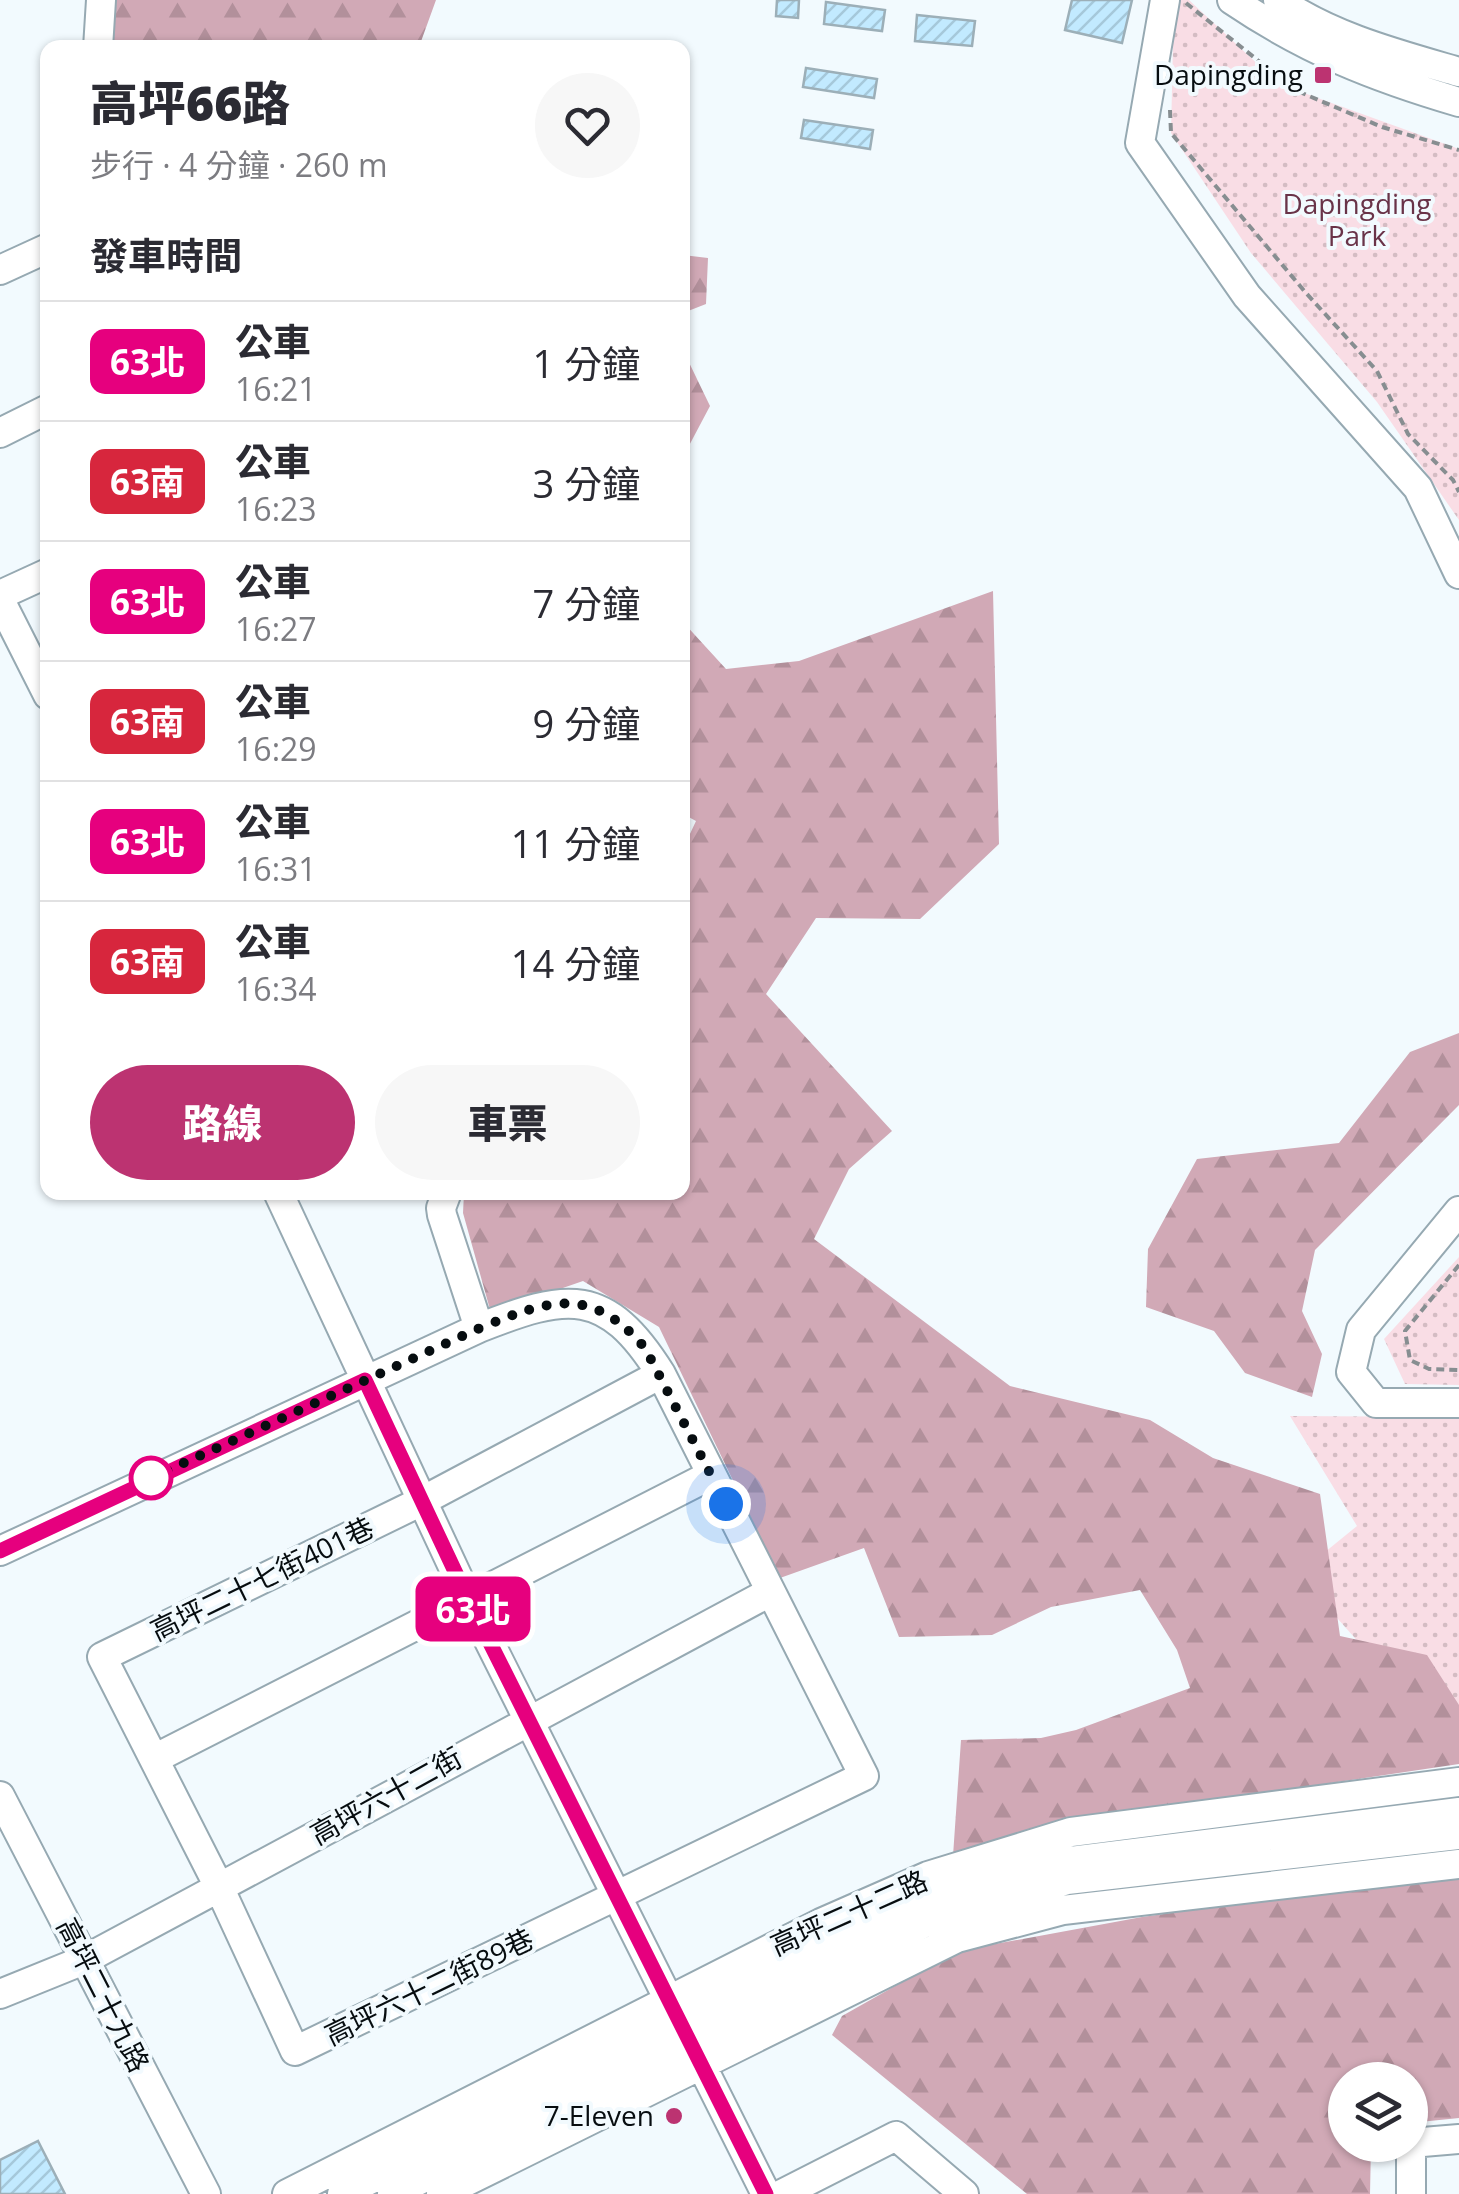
<!DOCTYPE html>
<html lang="zh-TW">
<head>
<meta charset="utf-8">
<style>
  :root { --surface:#fff; --page:#f7f7f7; --text:#2b2b33; --muted:#7c7c81; --line:#e1e1e2; --accent:#bc3371 }
  body { margin:0; font-family:"Open Sans","Noto Sans TC",sans-serif; background:var(--page); color:var(--text); height:100vh; display:flex; flex-direction:column; font-size:38px; white-space:nowrap }
  * { box-sizing:border-box; margin:0 }
  p { font-size:32px; color:var(--muted) }
  .icon { flex:none; width:55px; height:55px; fill:none; stroke:currentColor; stroke-width:2; stroke-linecap:round; stroke-linejoin:round }
  .map { position:relative; flex:1; overflow:hidden }
  .drawer { position:absolute; left:40px; top:40px; width:650px; height:1160px; display:flex; flex-direction:column; background:var(--surface); border-radius:20px; box-shadow:0 2px 8px #0004 }
  .drawer>* { flex:none }
  .badge { padding:0 20px; border-radius:15px; font-size:35px; line-height:65px }
  .buttons { position:absolute; left:1328px; top:2062px; display:grid; gap:20px }
  .buttons a { display:grid; place-items:center; width:100px; height:100px; border-radius:50%; background:var(--surface); box-shadow:0 2px 8px #0004; font-size:50px }
  .you { position:absolute; width:50px; height:50px; margin:-25px; border:8px solid #fff; border-radius:50%; background:#1a73e8; box-shadow:0 0 0 15px #1a73e833 }
  .map>.badge { position:absolute; translate:-50% -50%; box-shadow:0 0 0 5px #fff }
  h2 { padding:0 50px; font-size:38px; line-height:90px }
  .round { display:grid; place-items:center; flex:none; width:105px; height:105px; border-radius:52px; background:var(--page) }
  .summary { display:flex; align-items:center; justify-content:space-between; height:170px; padding:0 50px }
  h1 { font-size:48px; font-weight:800; line-height:75px }
  .button { display:flex; gap:20px; margin-top:auto; padding:20px 50px }
  .button a { flex:1; height:115px; border-radius:60px; background:var(--accent); color:#fff; font-size:40px; font-weight:800; line-height:115px; text-align:center }
  .button a+a { background:var(--page); color:var(--text) }
  ul { padding:0; list-style:none }
  li { display:flex; align-items:center; gap:30px; height:120px; padding:0 50px; border-top:2px solid var(--line) }
  li div { flex:1 }
  li b { display:block; font-size:38px }
  li em { font-style:normal }
  li .badge { min-width:110px; font-weight:700; text-align:center }
  .map>svg:first-child { display:block }
  .grass { fill:url(#grass-dots) }
  .forest { fill:url(#forest-firs) }
  .building { fill:url(#building-hatch); stroke:#9cafb8; stroke-width:2.5 }
  .lines { fill:none; stroke-linecap:round; stroke-linejoin:round }
  .minor-casing { stroke:#96a9b2; stroke-width:32 }
  .path { stroke:#878e91; stroke-width:4; stroke-dasharray:8 5; stroke-linecap:butt }
  .minor { stroke:#fff; stroke-width:28 }
  .line-casing { stroke:#fff; stroke-width:22 }
  .line { stroke:#e6007e; stroke-width:15 }
  .walk { stroke:#070d10; stroke-width:10; stroke-dasharray:0 18 }
  .poi-dot { fill:#bc3371; stroke:#f2fafe; stroke-width:4 }
  .stop-dot { fill:#fff; stroke:#e6007e; stroke-width:5 }
  .labels { text-anchor:middle; stroke-width:8; stroke-linejoin:round; paint-order:stroke }
  .poi-label { font-size:28px; fill:#070d10; stroke:#f2fafe; text-anchor:end }
  .park-label { font-size:28px; fill:#693348; stroke:#f2fafe }
  .street-label { font-size:28px; fill:#070d10; stroke:#f2fafe }
</style>
</head>
<body>
<div class="map">
<svg width="1459" height="2194" viewBox="0 0 1459 2194">
  <defs>
    <pattern id="grass-dots" width="8" height="8" patternUnits="userSpaceOnUse" patternTransform="scale(2.5)"><rect width="8" height="8" fill="#f9dde5"/><path d="M2 2h.1M6 6h.1" fill="none" stroke="#d4bcc3" stroke-width="1.8" stroke-linecap="round"/></pattern>
    <pattern id="forest-firs" width="22" height="20" patternUnits="userSpaceOnUse" patternTransform="scale(2.5)"><rect width="22" height="20" fill="#d1a9b6"/><path d="M5 1l3.5 6h-7zM16 11l3.5 6h-7z" fill="#b2909b"/></pattern>
    <pattern id="building-hatch" width="6" height="6" patternUnits="userSpaceOnUse" patternTransform="scale(2.5)"><rect width="6" height="6" fill="#c2eaff"/><path d="M-1 1l2-2M0 6l6-6M5 7l2-2" fill="none" stroke="#a5c8da"/></pattern>
  </defs>
  <rect width="100%" height="100%" fill="#f2fafe"/>
  <path class="grass" d="M1174 0H1189L1279 84 1459 149V520L1377 402 1251 253 1171 133Z
    M1459 1257V1385L1405 1384 1384 1339Z
    M1290 1416 1459 1417V1745L1393 1681 1298 1574 1357 1526Z"/>
  <path class="forest" d="M116 0H436L419 47H109L107 21Z
    M683 255 708 258 706 304 683 313Z
    M683 350 710 406 683 457Z
    M993 591 999 844 920 919 816 918 766 994 892 1131 849 1169 814 1239 1010 1386 1150 1420 1213 1458 1320 1494 1340 1636 1427 1655 1459 1705V1764L1095 1818 953 1856 961 1740 1041 1738 1076 1730 1190 1688 1177 1650 1140 1590 1051 1607 992 1635 899 1637 864 1548 780 1578 659 1327 583 1281 491 1313 463 1213 464 1193 682 1192V851L696 821 683 814V622L726 669 799 661Z
    M1459 1033V1105L1315 1250 1302 1311 1322 1354 1312 1397 1245 1373 1214 1331 1146 1307 1148 1249 1197 1159 1339 1143 1410 1052Z
    M1459 1873V2118L1410 2123V2080H1345V2145H1371L1370 2194H1027L832 2035 842 2016 957 1951 1142 1917Z"/>
  <path class="building" d="M777 0H799L798 18 776 16Z
    M1072 0H1132L1122 43 1065 30Z
    M826 2 885 10 882 31 824 24Z
    M917 15 975 21 972 46 915 41Z
    M806 68 877 79 874 98 803 87Z
    M804 120 873 130 870 149 801 138Z
    M38 2141 65 2194H0V2160Z"/>
  <g class="lines">
    <defs>
      <path id="minor" d="M1165 0 1140 143 1247 296 1418 488 1459 574
        M1232 0C1306 50 1374 77 1459 102
        M1278 0C1331 37 1397 54 1459 72
        M98 48 101 0
        M0 270 48 248
        M0 433 48 409
        M0 595 48 573
        M0 600 48 695
        M278 1192 468 1599 766 2194
        M447 1192 441 1208 442 1215 479 1328
        M1459 1211 1361 1330 1351 1372 1376 1403H1459
        M0 1551 479 1328C567 1293 606 1286 661 1374L864 1776 295 2051 219 1887 102 1657 422 1501 661 1374
        M154 1759 711 1475
        M0 1796 206 2194
        M0 1994 84 1960 770 1592
        M287 2194 821 1923 928 1876 1071 1832 1459 1782
        M342 2194 677 2022 924 1902 1055 1863 1459 1812
        M392 2194 924 1923 1067 1880 1459 1835
        M441 2194 957 1938 1063 1910 1459 1864
        M782 2194 896 2136 964 2194
        M1411 2194V2143L1459 2139"/>
    </defs>
    <use href="#minor" class="minor-casing"/>
    <path class="path" d="M1186 3 1295 90 1382 127 1459 150
      M1170 110 1171 133 1306 293 1377 371 1408 434 1453 480 1459 492
      M1459 1265 1405 1331 1410 1360 1429 1369 1459 1370"/>
    <use href="#minor" class="minor"/>
  </g>
  <g class="lines">
    <defs>
      <path id="line" d="M0 1551 365 1380 468 1599 766 2194"/>
    </defs>
    <use href="#line" class="line-casing"/>
    <use href="#line" class="line"/>
    <path class="walk" d="M151 1478 480 1328C549 1300 590 1284 645 1348L726 1504"/>
  </g>
  <g class="poi-dot">
    <rect x="1313" y="65" width="20" height="20" rx="5"/>
    <circle cx="674" cy="2116" r="10"/>
  </g>
  <circle class="stop-dot" cx="151" cy="1478" r="20"/>
  <g class="labels">
    <g class="poi-label">
      <text x="1303" y="85">Dapingding</text>
      <text x="654" y="2126">7-Eleven</text>
    </g>
    <g class="park-label">
      <text x="1357" y="214">Dapingding<tspan x="1357" dy="32">Park</tspan></text>
    </g>
    <g class="street-label">
      <text transform="translate(262 1579) rotate(-26)" y="10">高坪二十七街401巷</text>
      <text transform="translate(386 1796) rotate(-29)" y="10">高坪六十二街</text>
      <text transform="translate(849 1913) rotate(-24)" y="10">高坪二十二路</text>
      <text transform="translate(429 1987) rotate(-26)" y="10">高坪六十二街89巷</text>
      <text transform="translate(103 1995) rotate(63)" y="10">高坪二十九路</text>
    </g>
  </g>
</svg>
<div class="buttons">
<a><svg class="icon" aria-label="layers" viewBox="0 0 24 24"><path d="M12 4l9 5-9 5-9-5zM3 14l9 5 9-5"/></svg></a>
</div>
<div class="you" style="left:726px;top:1504px"></div>
<b class="badge" style="left:473px;top:1609px;background:#e6007e;color:#fff">63北</b>
<section class="drawer">
<div class="summary"><div><h1>高坪66路</h1><p>步行 · 4 分鐘 · 260 m</p></div><a class="round"><svg class="icon" aria-label="heart" viewBox="0 0 24 24"><path d="M12 20l-8-8c-3-5 5-10 8-4 3-6 11-1 8 4z"/></svg></a></div>
<h2>發車時間</h2>
<ul>
<li><span class="badge" style="background:#e6007e;color:#fff">63北</span><div><b>公車</b><p>16:21</p></div><em>1 分鐘</em></li>
<li><span class="badge" style="background:#d7263d;color:#fff">63南</span><div><b>公車</b><p>16:23</p></div><em>3 分鐘</em></li>
<li><span class="badge" style="background:#e6007e;color:#fff">63北</span><div><b>公車</b><p>16:27</p></div><em>7 分鐘</em></li>
<li><span class="badge" style="background:#d7263d;color:#fff">63南</span><div><b>公車</b><p>16:29</p></div><em>9 分鐘</em></li>
<li><span class="badge" style="background:#e6007e;color:#fff">63北</span><div><b>公車</b><p>16:31</p></div><em>11 分鐘</em></li>
<li><span class="badge" style="background:#d7263d;color:#fff">63南</span><div><b>公車</b><p>16:34</p></div><em>14 分鐘</em></li>
</ul>
<div class="button"><a>路線</a><a>車票</a></div>
</section>
</div>
</body>
</html>
